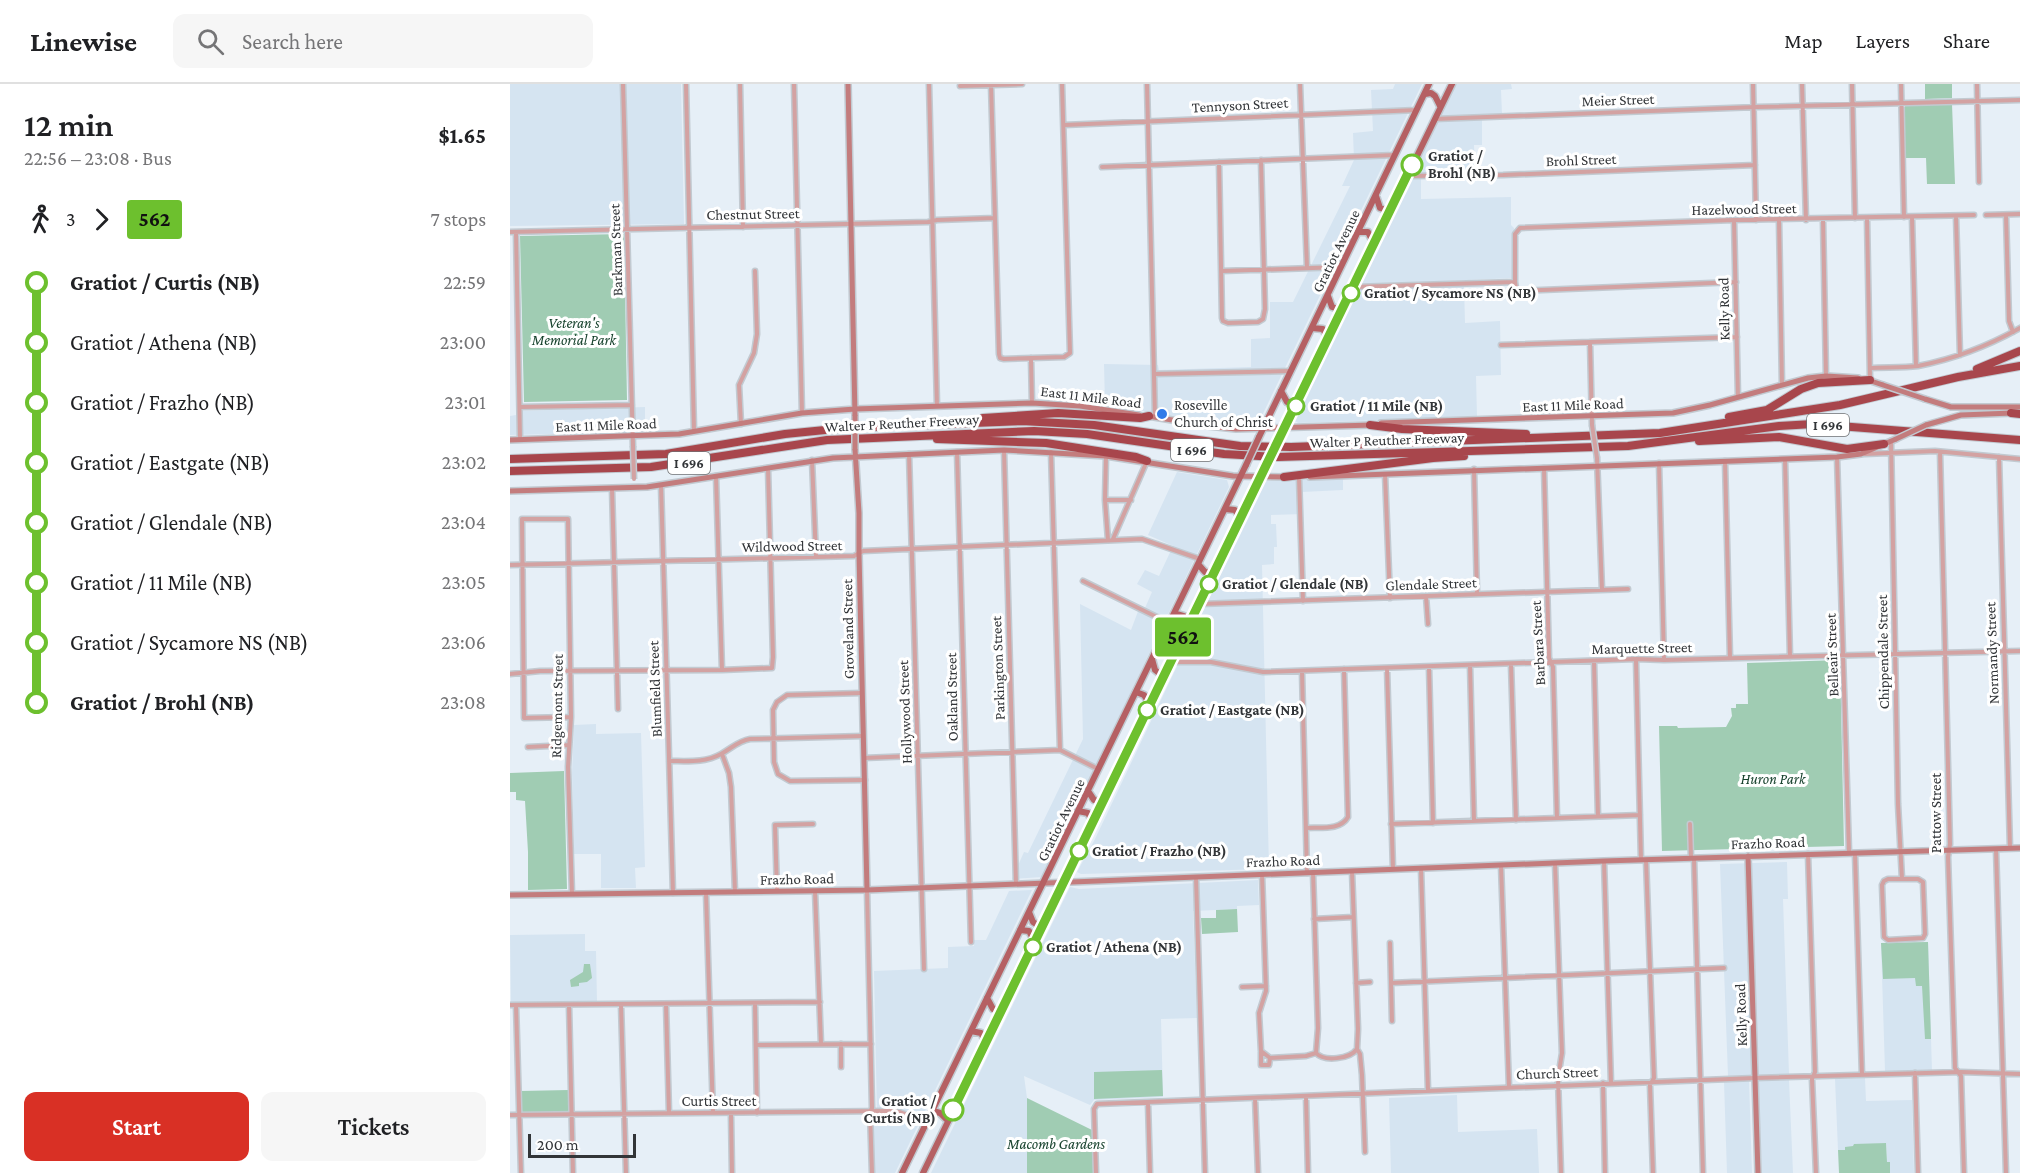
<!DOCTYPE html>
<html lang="en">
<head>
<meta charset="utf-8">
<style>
  :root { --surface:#fff; --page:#f6f6f6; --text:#202124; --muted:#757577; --line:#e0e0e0; --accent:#d93025 }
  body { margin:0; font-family:"Crimson Pro",serif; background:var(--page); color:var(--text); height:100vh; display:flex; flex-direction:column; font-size:22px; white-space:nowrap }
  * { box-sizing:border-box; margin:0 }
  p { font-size:20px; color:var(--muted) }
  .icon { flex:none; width:33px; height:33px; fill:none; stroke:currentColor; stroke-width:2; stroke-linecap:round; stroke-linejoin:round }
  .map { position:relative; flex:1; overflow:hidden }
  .details { display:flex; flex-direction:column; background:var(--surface); width:510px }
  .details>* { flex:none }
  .badge { padding:0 12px; border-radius:4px; font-size:21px; line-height:39px }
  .scale { position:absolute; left:18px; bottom:15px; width:108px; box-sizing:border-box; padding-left:6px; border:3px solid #323538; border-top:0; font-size:16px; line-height:21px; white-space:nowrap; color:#323538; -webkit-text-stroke:4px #fff; paint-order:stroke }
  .map>.badge { position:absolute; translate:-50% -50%; box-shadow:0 0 0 3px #fff }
  .legs { display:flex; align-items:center; gap:9px; height:66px; padding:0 24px; font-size:20px }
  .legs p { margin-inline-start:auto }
  .headline { display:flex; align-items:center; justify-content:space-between; height:102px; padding:0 24px }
  h1 { font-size:33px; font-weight:600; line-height:45px }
  .primary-button { display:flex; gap:12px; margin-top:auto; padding:12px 24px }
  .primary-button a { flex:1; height:69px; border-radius:12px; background:var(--accent); color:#fff; font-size:24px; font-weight:600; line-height:69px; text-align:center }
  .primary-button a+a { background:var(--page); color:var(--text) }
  ul { padding:0 24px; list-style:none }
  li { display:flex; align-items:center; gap:21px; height:60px; font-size:22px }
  li i { display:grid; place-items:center; width:9px; height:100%; margin:0 8px; background:currentColor }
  li i::after { content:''; width:15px; height:15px; margin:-8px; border:4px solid; border-radius:50%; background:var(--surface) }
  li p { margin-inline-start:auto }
  li:first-child i { background:linear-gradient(#0000 50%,currentColor 0) }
  li:last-child i { background:linear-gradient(currentColor 50%,#0000 0) }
  header { display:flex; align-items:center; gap:36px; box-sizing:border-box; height:84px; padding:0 30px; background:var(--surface); border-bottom:2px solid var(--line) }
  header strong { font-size:28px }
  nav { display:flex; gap:33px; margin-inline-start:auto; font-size:21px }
  .search { width:420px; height:54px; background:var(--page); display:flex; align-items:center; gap:15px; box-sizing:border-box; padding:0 21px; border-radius:12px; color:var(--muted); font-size:22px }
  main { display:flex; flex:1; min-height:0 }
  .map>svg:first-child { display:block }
  .built { fill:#d5e4f1 }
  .green { fill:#a0ccb3 }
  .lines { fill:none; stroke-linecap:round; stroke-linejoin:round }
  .street-casing { stroke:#c2cad1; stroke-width:7 }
  .secondary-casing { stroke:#c2cad1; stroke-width:8 }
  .primary-casing { stroke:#c2cad1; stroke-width:9 }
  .highway-casing { stroke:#c2cad1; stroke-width:10 }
  .street { stroke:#d3a2a2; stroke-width:4 }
  .secondary { stroke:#c37c7d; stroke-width:5 }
  .primary { stroke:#b56063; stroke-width:6 }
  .highway { stroke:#a8464c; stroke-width:8 }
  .street-bridge-casing { stroke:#c2cad1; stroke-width:7; stroke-linecap:butt }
  .secondary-bridge-casing { stroke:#c2cad1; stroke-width:8; stroke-linecap:butt }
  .primary-bridge-casing { stroke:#c2cad1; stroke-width:9; stroke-linecap:butt }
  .street-bridge { stroke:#d3a2a2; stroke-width:4 }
  .secondary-bridge { stroke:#c37c7d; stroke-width:5 }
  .primary-bridge { stroke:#b56063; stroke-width:6 }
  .line-1-casing { stroke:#fff; stroke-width:14 }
  .line-1 { stroke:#6dc02e; stroke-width:9 }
  .stop-1-dot { fill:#fff; stroke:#6dc02e; stroke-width:3 }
  .poi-dot { fill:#327be8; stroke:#fff; stroke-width:2 }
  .labels { text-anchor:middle; stroke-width:6; stroke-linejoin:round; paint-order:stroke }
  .shield { fill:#fff; stroke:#707274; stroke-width:1.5 }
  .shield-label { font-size:14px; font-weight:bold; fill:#323538 }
  .street-label { font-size:15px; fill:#323538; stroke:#fff }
  .stop-label { font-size:15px; font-weight:bold; fill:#323538; stroke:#fff; text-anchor:start }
  .park-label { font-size:15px; font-style:italic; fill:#17422d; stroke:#fff }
  .poi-label { font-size:15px; fill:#323538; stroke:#fff; text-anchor:start }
</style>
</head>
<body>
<header>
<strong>Linewise</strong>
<div class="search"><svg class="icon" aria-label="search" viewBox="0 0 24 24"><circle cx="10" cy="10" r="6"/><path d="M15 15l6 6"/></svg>Search here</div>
<nav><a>Map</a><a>Layers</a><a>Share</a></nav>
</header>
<main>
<section class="details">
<div class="headline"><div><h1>12 min</h1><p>22:56 – 23:08 · Bus</p></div><b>$1.65</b></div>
<div class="legs"><svg class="icon" aria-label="walk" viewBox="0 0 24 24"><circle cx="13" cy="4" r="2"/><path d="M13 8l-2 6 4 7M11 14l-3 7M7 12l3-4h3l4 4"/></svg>3<svg class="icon" aria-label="forward" viewBox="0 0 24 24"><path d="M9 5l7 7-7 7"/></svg><b class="badge" style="background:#6dc02e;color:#111">562</b><p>7 stops</p></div>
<ul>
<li><i style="color:#6dc02e"></i><b>Gratiot / Curtis (NB)</b><p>22:59</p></li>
<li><i style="color:#6dc02e"></i><span>Gratiot / Athena (NB)</span><p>23:00</p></li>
<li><i style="color:#6dc02e"></i><span>Gratiot / Frazho (NB)</span><p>23:01</p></li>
<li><i style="color:#6dc02e"></i><span>Gratiot / Eastgate (NB)</span><p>23:02</p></li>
<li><i style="color:#6dc02e"></i><span>Gratiot / Glendale (NB)</span><p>23:04</p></li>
<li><i style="color:#6dc02e"></i><span>Gratiot / 11 Mile (NB)</span><p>23:05</p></li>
<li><i style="color:#6dc02e"></i><span>Gratiot / Sycamore NS (NB)</span><p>23:06</p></li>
<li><i style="color:#6dc02e"></i><b>Gratiot / Brohl (NB)</b><p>23:08</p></li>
</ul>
<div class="primary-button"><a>Start</a><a>Tickets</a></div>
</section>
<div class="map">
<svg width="1510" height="1089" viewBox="0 0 1510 1089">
  <rect width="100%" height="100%" fill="#e6eff7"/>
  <path class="built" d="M0 0H171L174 140 0 142Z
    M885 0H912L748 340 666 333 595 320 594 280 648 281 649 286 741 283V255L760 254V218H783L840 102H832L844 76 843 49 863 47 861 6 883 5Z
    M946 0H1001L1002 5 991 6 992 30 972 31V61H964L965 90 911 92V115L1001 113V141L1004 144V194L914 198V202L954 201 955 239 990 237 991 291 966 292 967 333 788 339 785 337 786 332 789 324Z
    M135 323V348L0 351V332L6 331V327Z
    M667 388 717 396 719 403 532 793 502 795 514 768 518 769 573 655 570 520 621 546 630 522 635 524 642 508 627 500 635 486 649 492 663 462 638 451Z
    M833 393V406L792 408 793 430 761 431V440H766L767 463H764V480L752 481 759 785 571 790 567 788 585 755 754 399 757 397Z
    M86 640V650L131 649 135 783 125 784 126 804H91V770H64L62 689 64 641Z
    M1277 778 1278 815H1273L1279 990 1218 992 1210 780Z
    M748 796 749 821 727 822V825L683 827 687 934 651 935 653 1013 584 1016 580 1021 514 992 517 1014V1089H421L560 803 569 805Z
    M522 806 385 1089H364L363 1031H367L364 887 438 884V863L464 862V856H476L499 807Z
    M75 850V867H86L87 918 1 919 0 851Z
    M1418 858 1422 987H1375L1371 859Z
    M1355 994 1356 1017 1402 1016 1404 1089H1380V1078H1377L1376 1059 1343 1062 1335 1066H1328L1325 995Z
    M1239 996 1242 1089H1217L1214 998Z
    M1250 996H1279L1283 1089H1252L1248 997Z
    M947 1011 948 1048 1027 1045 1029 1089H881L879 1014Z"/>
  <path class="green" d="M1415 0H1442V14L1415 15Z
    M1442 20 1445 100H1417L1416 74H1395V22Z
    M114 150 117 316 14 318 10 152Z
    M1330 576 1334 762 1152 767 1149 642H1167L1168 644 1216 643 1222 632 1221 624H1226V620H1238L1237 579Z
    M54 687 57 805 18 806V768L15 717 6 716V708H0V689Z
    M727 825 728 848 692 850 691 834H706V826Z
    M1418 858 1421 955H1415L1412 902H1406L1405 894 1373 895 1371 859Z
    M74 880H80L82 894 77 898 69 899V902L61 903 60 896 73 888Z
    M652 986 653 1012 584 1015V988Z
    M59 1006V1028L11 1029V1007Z
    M517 1014 582 1046 583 1089H517Z
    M1376 1059 1377 1078H1380V1089H1329L1328 1066H1335V1063L1343 1062 1344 1060Z"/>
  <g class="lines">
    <defs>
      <path id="street" d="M113 0 123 362
        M176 0 184 347
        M230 0 233 143
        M284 0 292 329
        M419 0 427 322
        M481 0 489 270 490 274 494 275 554 273 560 269 552 0
        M637 0 645 333
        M790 0 797 183
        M1243 0 1246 136
        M1292 0 1296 136
        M1342 0 1345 134
        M1391 0 1394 133
        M1467 0 1469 98
        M450 2 512 0
        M925 35 1247 23 1510 16
        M554 41 907 26
        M709 78 712 234 713 237 718 239 748 238 753 235 755 225 751 76
        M592 83 885 71
        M897 92 993 91 1245 81
        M1476 131 1510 130
        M1496 131 1499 237 1503 248
        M1446 132 1450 271
        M1402 133 1406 282
        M1357 134 1360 295
        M1313 135 1316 292
        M1224 136 1228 313
        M1269 136 1272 301
        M0 148 418 138 427 136 485 134
        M6 148 10 355
        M712 187 831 183
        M1226 198 1009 207 1006 205 1005 198V150L1010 144 1224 136 1464 131
        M844 203 1005 198
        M1080 258 1082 341
        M991 261 1227 253
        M521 274 522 319
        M1360 284C1376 283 1392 284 1408 282 1444 275 1478 262 1510 244
        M644 290 781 287
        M10 323 122 321
        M231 340 229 301 244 269 247 250 245 187
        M1381 357 1388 720 1392 795
        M494 366 506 800
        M447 368 461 858
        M541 368 550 666
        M1430 368 1440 760 1438 773 1445 984 1451 992 1454 1089
        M399 370 414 885
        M1355 370 1425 367 1510 375
        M596 372 595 416 598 456
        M1327 373 1339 768
        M1489 373 1500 764
        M1087 374 1092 506
        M1275 375 1280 573
        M302 376 306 473
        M1215 377 1220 574
        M1149 379 1154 576
        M1034 384 1039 574 1043 583 1047 734
        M964 385 967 510
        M875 390 880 514
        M206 392 212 586
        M789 393 793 517
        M151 401 163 809
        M102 404 108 625
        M595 416H621
        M603 455 637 377
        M0 481 344 472 353 467 632 455 690 475
        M573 497 659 539
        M916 512 918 540
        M690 520 1118 505
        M1126 576 1131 776
        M1084 577 1088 732
        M662 578H701L753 588
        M1001 580 1006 736
        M960 581 964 737
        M919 583 923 739
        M877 584 883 785
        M792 587 797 789
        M754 588 1126 575 1154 576 1510 567
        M0 590 30 587 212 586 262 584 263 573 258 384
        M352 609 277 611 267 618 263 626 264 678 268 690 280 697 355 696
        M61 633 14 634 12 435H58L61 633 58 683 62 810
        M18 663 59 661
        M212 670 219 689 221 703 225 808
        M354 674 550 666 588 685
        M159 677C177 677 195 679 211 670 222 664 228 657 240 655L353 652
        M881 740 1130 731
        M1180 740 1181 774
        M796 744C810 743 830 747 838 733L834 585
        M1486 765 1496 1089
        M1298 770 1305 988 1302 995 1306 1089
        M1345 770 1352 991
        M1184 774 1193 1089
        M1136 776 1144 994 1140 1001 1143 1089
        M1094 777 1101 999
        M1045 779 1052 969 1048 994 1051 1089
        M991 781 999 1003
        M911 784 918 1006
        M842 787 848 945 847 965 850 970 852 991 855 1068
        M803 788 808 944 806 969
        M752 790 756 907 749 929 751 967 760 974 796 972 806 969
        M686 793 695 1089
        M1378 795H1408L1413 798 1415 850 1413 854 1378 856 1374 853 1372 801 1374 797Z
        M357 806 362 1024 360 1028 362 1089
        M267 807 265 741 303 740
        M305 807 311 960
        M196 809 203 1029
        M804 835 843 833
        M880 859 882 937
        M846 899 860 898
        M881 899 1214 884
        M732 903 756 902
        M245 919 247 1029
        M111 920 116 1089
        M156 920 159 1029
        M0 921 310 918
        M6 921 11 1089
        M59 921 63 1089
        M331 960V983
        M246 961 361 960
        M751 968V981H759L760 974
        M806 969C814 978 840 975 847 965
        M1405 989 1408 1089
        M1093 999 1095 1089
        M796 1012 798 1089
        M745 1014 748 1089
        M638 1019 640 1089
        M221 1030 222 1089
        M0 1031 379 1027 389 1028 417 1038
        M586 1089 584 1025 587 1020 1245 994 1451 988 1510 990"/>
      <path id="secondary" d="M338 0 345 332
        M1358 296 1373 301
        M1415 315 1441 323H1510
        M638 332 698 342 726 345 862 341
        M871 339 1163 329 1200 321 1298 294 1316 292 1348 294
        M1416 341 1451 331 1502 329
        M0 356 169 350 292 329 345 325 522 319 570 322 629 331
        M345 365 349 429V470L357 806
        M800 393 1327 373 1351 370 1386 355
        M0 407 137 403 323 374 494 366 596 372 723 392 776 393
        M1238 772 1248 1089
        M0 811 357 806 1094 777 1510 764"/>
      <path id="primary" d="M915 10 921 9 925 12 930 22
        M866 112 870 124 880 127
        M849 148H858L864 160
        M818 212 822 223 832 226
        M802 244 813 245 818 255
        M771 307 777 318 788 319
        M749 353 919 0
        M770 354 942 0
        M715 425 725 426 731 435
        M688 480 695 488 704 489
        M664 529 674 532 679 541
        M642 575 645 586 654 593
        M626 608 634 611 640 620
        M578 707 584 716 593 718
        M568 727 578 729 583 739
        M519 828 523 838 532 844
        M510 846 519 847 525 858
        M477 914 483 925 491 927
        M461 947 471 949 476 959
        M423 1027 430 1029 438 1037
        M392 1089 736 381
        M413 1089 757 382"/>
      <path id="highway" d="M1467 285 1510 267
        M1501 329 1510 330
        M1219 333 1257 326 1291 305 1308 299 1360 296
        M473 334 548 329 630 334 639 332
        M860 341 892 345 1016 350
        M427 355 536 359 626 373 637 377
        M1189 357 1269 353 1337 365 1374 360
        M0 375 156 370 275 350 335 344 512 337 584 341 730 362 781 363 1150 349 1330 321 1448 293 1510 282
        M0 387 141 383 317 356 524 347 577 350 714 370 768 373 1118 362 1269 342 1303 340 1510 356
        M774 393 923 374 954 372"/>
    </defs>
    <use href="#street" class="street-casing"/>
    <use href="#secondary" class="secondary-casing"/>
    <use href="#primary" class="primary-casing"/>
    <use href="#highway" class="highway-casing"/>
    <use href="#street" class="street"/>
    <use href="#secondary" class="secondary"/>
    <use href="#primary" class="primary"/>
    <use href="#highway" class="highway"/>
    <defs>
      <path id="street-bridge" d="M1082 341 1087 374
        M123 362 124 395"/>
      <path id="secondary-bridge" d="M1373 301 1415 315
        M345 332V365
        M1386 355 1416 341"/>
      <path id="primary-bridge" d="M736 381 749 353
        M757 382 770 354"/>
    </defs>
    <use href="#street-bridge" class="street-bridge-casing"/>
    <use href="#secondary-bridge" class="secondary-bridge-casing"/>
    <use href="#primary-bridge" class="primary-bridge-casing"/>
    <use href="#street-bridge" class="street-bridge"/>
    <use href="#secondary-bridge" class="secondary-bridge"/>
    <use href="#primary-bridge" class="primary-bridge"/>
  </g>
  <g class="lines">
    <defs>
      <path id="line-1" d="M443 1026 902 81"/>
    </defs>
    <use href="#line-1" class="line-1-casing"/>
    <use href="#line-1" class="line-1"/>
  </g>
  <g class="stop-1-dot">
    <circle cx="902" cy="81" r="10"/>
    <circle cx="841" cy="209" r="8"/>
    <circle cx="786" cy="322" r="8"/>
    <circle cx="699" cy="500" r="8"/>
    <circle cx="637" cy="626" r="8"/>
    <circle cx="569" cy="767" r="8"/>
    <circle cx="523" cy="863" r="8"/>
    <circle cx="443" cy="1026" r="10"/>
  </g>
  <circle class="poi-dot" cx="652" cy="330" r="6"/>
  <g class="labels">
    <g class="shield">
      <rect x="1297" y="330" width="42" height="22" rx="4.5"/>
      <rect x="661" y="355" width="42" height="22" rx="4.5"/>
      <rect x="158" y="368" width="42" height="22" rx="4.5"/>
    </g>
    <g class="shield-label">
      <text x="1318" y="346">I 696</text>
      <text x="682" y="371">I 696</text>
      <text x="179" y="384">I 696</text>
    </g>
    <g class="street-label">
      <text transform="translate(1108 16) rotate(-2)" y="5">Meier Street</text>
      <text transform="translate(730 21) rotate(-3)" y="5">Tennyson Street</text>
      <text transform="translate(1071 76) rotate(-2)" y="5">Brohl Street</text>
      <text transform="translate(1234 125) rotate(-1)" y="5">Hazelwood Street</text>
      <text transform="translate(243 130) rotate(-1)" y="5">Chestnut Street</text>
      <text transform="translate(106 166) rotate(-92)" y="5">Barkman Street</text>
      <text transform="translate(826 167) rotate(-64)" y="5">Gratiot Avenue</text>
      <text transform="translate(1214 225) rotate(-91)" y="5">Kelly Road</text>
      <text transform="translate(581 313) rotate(7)" y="5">East 11 Mile Road</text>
      <text transform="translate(1063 321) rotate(-2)" y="5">East 11 Mile Road</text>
      <text transform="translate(392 339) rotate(-3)" y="5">Walter P Reuther Freeway</text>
      <text transform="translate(96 341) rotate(-2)" y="5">East 11 Mile Road</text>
      <text transform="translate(877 356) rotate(-2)" y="5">Walter P Reuther Freeway</text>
      <text transform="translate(282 462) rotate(-1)" y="5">Wildwood Street</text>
      <text transform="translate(921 500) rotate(-2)" y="5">Glendale Street</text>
      <text transform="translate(338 545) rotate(-91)" y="5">Groveland Street</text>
      <text transform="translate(1028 559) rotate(-93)" y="5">Barbara Street</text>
      <text transform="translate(1132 564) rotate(-1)" y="5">Marquette Street</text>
      <text transform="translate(1373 568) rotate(-91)" y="5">Chippendale Street</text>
      <text transform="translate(1482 569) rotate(-92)" y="5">Normandy Street</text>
      <text transform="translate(1322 571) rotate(-92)" y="5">Belleair Street</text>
      <text transform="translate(488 584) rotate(-92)" y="5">Parkington Street</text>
      <text transform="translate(145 605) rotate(-92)" y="5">Blumfield Street</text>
      <text transform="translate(442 613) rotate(-91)" y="5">Oakland Street</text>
      <text transform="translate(47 622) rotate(-89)" y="5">Ridgemont Street</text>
      <text transform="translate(395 628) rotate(-92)" y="5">Hollywood Street</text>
      <text transform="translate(1426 729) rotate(-90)" y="5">Pattow Street</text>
      <text transform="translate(551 736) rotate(-64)" y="5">Gratiot Avenue</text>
      <text transform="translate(1258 759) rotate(-2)" y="5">Frazho Road</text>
      <text transform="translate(773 777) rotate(-2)" y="5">Frazho Road</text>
      <text transform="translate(287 795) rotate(-1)" y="5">Frazho Road</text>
      <text transform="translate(1231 931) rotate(-92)" y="5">Kelly Road</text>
      <text transform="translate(1047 989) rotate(-2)" y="5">Church Street</text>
      <text x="209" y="1022">Curtis Street</text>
    </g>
    <g class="stop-label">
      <text x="918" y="77">Gratiot /<tspan x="918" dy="17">Brohl (NB)</tspan></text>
      <text x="854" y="214">Gratiot / Sycamore NS (NB)</text>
      <text x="800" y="327">Gratiot / 11 Mile (NB)</text>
      <text x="712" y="505">Gratiot / Glendale (NB)</text>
      <text x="650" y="631">Gratiot / Eastgate (NB)</text>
      <text x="582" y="772">Gratiot / Frazho (NB)</text>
      <text x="536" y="868">Gratiot / Athena (NB)</text>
      <text x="426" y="1022" text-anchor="end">Gratiot /<tspan x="426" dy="17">Curtis (NB)</tspan></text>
    </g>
    <g class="park-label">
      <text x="64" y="244">Veteran's<tspan x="64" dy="17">Memorial Park</tspan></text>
      <text x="1263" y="700">Huron Park</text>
      <text x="546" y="1065">Macomb Gardens</text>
    </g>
    <g class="poi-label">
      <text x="664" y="326">Roseville<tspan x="664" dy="17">Church of Christ</tspan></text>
    </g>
  </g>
</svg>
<div class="scale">200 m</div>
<b class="badge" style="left:673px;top:553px;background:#6dc02e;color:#111">562</b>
</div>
</main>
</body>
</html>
